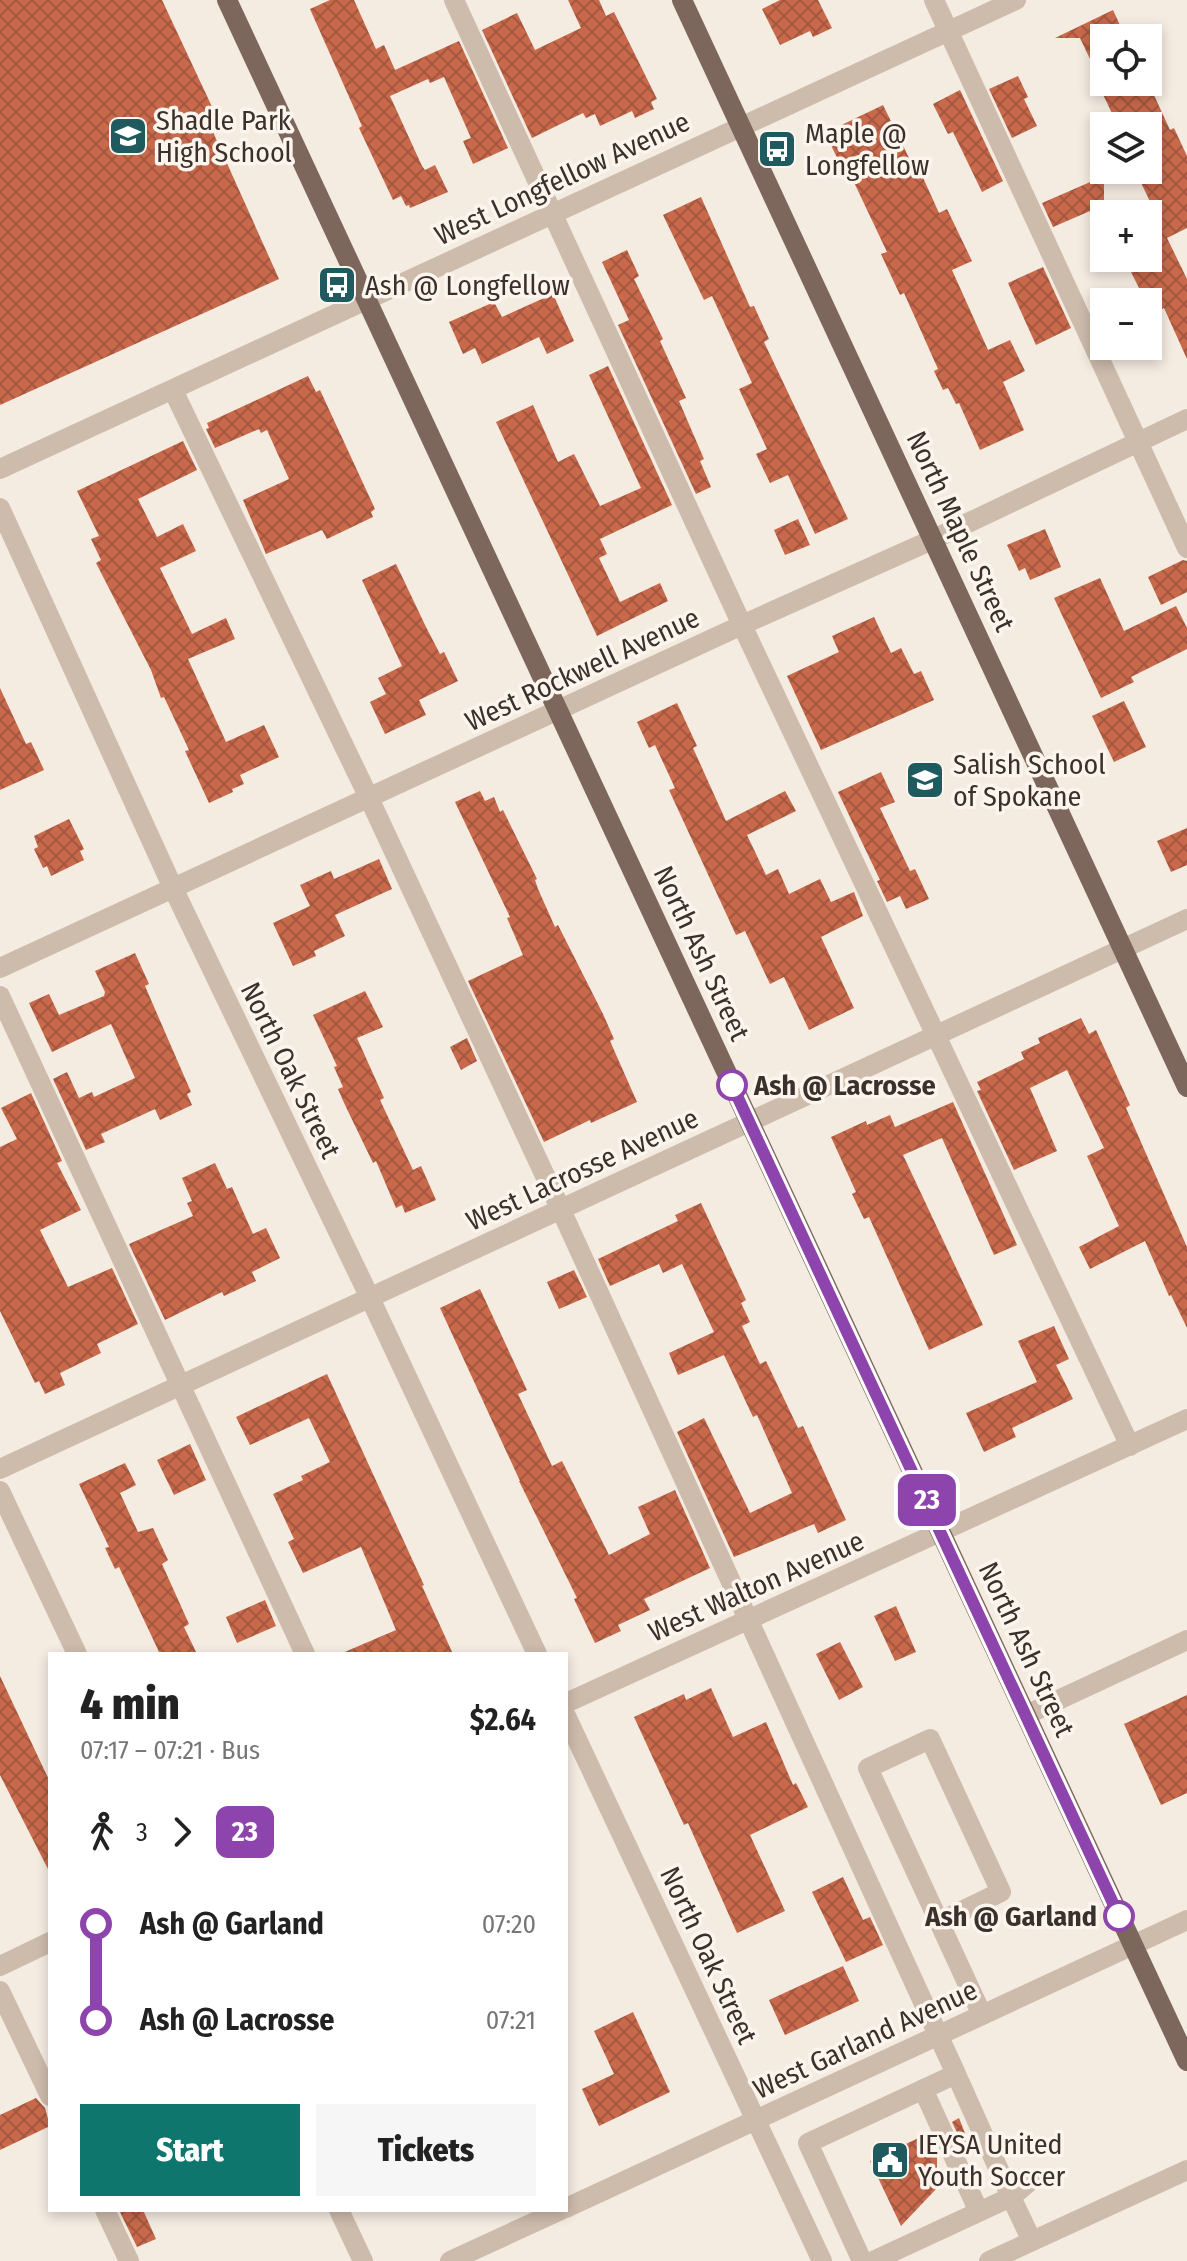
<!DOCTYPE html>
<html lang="en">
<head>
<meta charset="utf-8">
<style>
  :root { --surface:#fff; --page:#f6f6f6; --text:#222; --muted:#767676; --accent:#0f766e }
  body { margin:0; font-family:"Fira Sans Condensed",sans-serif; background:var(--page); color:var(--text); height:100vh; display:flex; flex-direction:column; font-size:30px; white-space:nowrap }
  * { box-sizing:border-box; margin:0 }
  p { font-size:26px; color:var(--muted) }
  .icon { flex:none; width:44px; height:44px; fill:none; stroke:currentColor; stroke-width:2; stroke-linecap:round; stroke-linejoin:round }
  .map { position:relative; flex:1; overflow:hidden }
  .panel { position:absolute; left:48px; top:1652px; width:520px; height:560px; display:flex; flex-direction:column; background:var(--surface); border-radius:0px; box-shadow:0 4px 12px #0003 }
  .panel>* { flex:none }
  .badge { padding:0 16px; border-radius:12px; font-size:28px; line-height:52px }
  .tools { position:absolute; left:1090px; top:24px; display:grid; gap:16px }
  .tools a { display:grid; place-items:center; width:72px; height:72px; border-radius:0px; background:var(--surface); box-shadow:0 4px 12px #0003; font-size:40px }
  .map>.badge { position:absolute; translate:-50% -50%; box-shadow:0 0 0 4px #fff }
  .legs { display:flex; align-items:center; gap:12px; height:88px; padding:0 32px; font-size:26px }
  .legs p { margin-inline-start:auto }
  .summary { display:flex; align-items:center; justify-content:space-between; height:136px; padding:0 32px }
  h1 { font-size:44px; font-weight:800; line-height:60px }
  .button { display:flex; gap:16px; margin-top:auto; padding:16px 32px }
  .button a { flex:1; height:92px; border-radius:0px; background:var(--accent); color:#fff; font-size:32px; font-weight:800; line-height:92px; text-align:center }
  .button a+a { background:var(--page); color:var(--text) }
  ul { padding:0 32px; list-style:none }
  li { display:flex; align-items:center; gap:28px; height:96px; font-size:30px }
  li i { display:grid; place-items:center; width:12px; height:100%; margin:0 10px; background:currentColor }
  li i::after { content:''; width:20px; height:20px; margin:-10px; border:6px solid; border-radius:50%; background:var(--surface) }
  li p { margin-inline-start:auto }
  li:first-child i { background:linear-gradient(#0000 50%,currentColor 0) }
  li:last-child i { background:linear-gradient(currentColor 50%,#0000 0) }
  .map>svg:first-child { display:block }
  .building { fill:url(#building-cross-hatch) }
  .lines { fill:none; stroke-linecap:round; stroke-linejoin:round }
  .minor { stroke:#cdbbac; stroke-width:20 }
  .major { stroke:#7d675c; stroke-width:20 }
  .line-1-casing { stroke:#fff; stroke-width:18 }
  .line-1 { stroke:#8e44ad; stroke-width:12 }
  .stop-1-dot { fill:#fff; stroke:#8e44ad; stroke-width:4 }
  .labels { text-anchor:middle; stroke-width:7; stroke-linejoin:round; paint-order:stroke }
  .poi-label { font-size:28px; fill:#3b302b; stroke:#fbf5ee; text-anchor:start }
  .street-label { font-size:28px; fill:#3b302b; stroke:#fbf5ee }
  .stop-label { font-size:28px; font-weight:bold; fill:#3b302b; stroke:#fbf5ee; text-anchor:start }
</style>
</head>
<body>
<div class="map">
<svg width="1187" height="2261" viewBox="0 0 1187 2261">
  <defs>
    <pattern id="building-cross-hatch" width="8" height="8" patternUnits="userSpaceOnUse" patternTransform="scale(2)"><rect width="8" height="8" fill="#c8694b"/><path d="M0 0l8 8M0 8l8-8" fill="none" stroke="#a4573f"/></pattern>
  </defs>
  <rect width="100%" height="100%" fill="#f4ebe1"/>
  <path class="building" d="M0 0H162L221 126 212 130 279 279 0 405Z
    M330 0H354L376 49 384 45 395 70 459 41 508 148 473 164 463 141 471 138 444 77 430 83 428 79 390 96 422 166 425 170 435 165 448 192 410 208 409 205 406 206 401 196 393 200 359 128 362 126 310 9Z
    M568 0H599L606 16 614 12 657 99 651 102 654 109 635 118 632 111 600 126 595 114 586 118 583 113 532 138 482 30 517 13 535 50 581 28Z
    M780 0H818L832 28 813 37 810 31 780 45 762 9Z
    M1113 10 1126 38H1104V82H1148L1170 130 1174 128 1187 156V228L1167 238 1187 279V359L1164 308 1152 314 1131 272 1155 260 1148 245V214H1134L1132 209 1149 201 1163 229 1135 170H1148V126H1118L1097 82H1101L1080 38H1055Z
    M1018 76 1028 97 1024 99 1037 126 1012 138 989 89Z
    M960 90 1003 181 982 192 953 132 948 134 933 104Z
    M883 105 911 162 915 160 939 213 947 209 972 261 952 270 988 350 1010 340 1025 371 1003 382 1024 430 980 450 959 403 956 404 948 388 943 390 934 371 938 369 904 293 900 295 881 254 887 252 851 176 847 178 825 133Z
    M1104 176V205L1053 227 1042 203Z
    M701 197 750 307 754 306 769 339 764 342 848 519 815 534 788 475 770 483 756 454 767 449 739 389 752 383 712 296 704 300 663 215Z
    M627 250 639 276 634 279 663 339 660 341 686 398 679 401 704 459 700 461 711 487 696 494 618 325 629 320 602 262Z
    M1043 267 1071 328 1036 345 1008 283Z
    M553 294 574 341 547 354 539 337 482 364 475 348 463 354 449 322 494 302 502 317Z
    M608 366 672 505 600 539 607 554 599 558 620 602 660 583 668 601 597 636 496 422 533 405 558 462 574 454 600 506 641 488 589 375Z
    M308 376 316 392 320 390 375 509 371 512 373 517 327 539 322 530 266 554 243 500 289 479 267 430 261 433 259 429 215 448 206 429 209 428 207 423Z
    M183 441 197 470 138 499 157 537 183 524 196 551 160 568 192 634 226 618 235 639 188 659 226 742 264 725 279 757 240 775 244 784 232 789 233 792 209 803 185 751 189 750 164 697 161 698 151 670 96 563 101 560 91 539 99 536 77 491Z
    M798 519 810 545 785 555 774 530Z
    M1045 529 1061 567 1030 580 1025 568 1019 571 1007 545Z
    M1183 560 1187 561V592L1161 605 1148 577Z
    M396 564 426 627 440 654 444 652 458 681 419 700 426 715 385 734 370 702 386 694 378 678 402 666 362 580Z
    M1100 578 1124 631 1176 606 1187 628V649L1131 677 1134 682 1101 698 1054 598Z
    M874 617 891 653 901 648 914 674 921 671 934 700 821 750 787 676 839 652 832 636Z
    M0 688 26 744 31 742 44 770 0 790Z
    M1124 701 1146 747 1114 762 1092 716Z
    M677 703 697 746 693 748 726 821 785 791 796 811 747 835 766 875 778 869 789 894 820 879 831 902 854 892 863 916 821 937 854 1008 809 1030 784 977 770 984 745 931 736 935 669 790 675 788 655 745 649 748 637 722Z
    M881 772 895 802 880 808 910 871 915 869 929 899 906 909 900 896 887 902 877 881 880 880 838 792Z
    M480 791 485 801 494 797 500 812 503 810 537 879 535 880 538 889 555 927 558 925 603 1014 614 1039 610 1041 637 1102 591 1123 590 1120 544 1142 468 981 523 955 507 918 510 917 455 802Z
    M69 819 84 849 80 851 84 860 51 876 47 866 43 868 34 849 38 847 34 836Z
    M1187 828V865L1171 872 1157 841Z
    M379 859 392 889 335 915 345 936 314 951 316 956 293 966 273 923 310 906 300 885 331 871 334 879Z
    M135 953 149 984 145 986 191 1092 187 1094 192 1105 160 1120 155 1109 101 1134 105 1142 86 1150 53 1079 67 1072 79 1098 92 1092 94 1097 135 1078 111 1024 52 1052 29 1003 49 994 59 1015 104 996 105 992 95 971Z
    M365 991 383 1027 357 1038 384 1098 380 1100 413 1170 421 1166 436 1200 405 1213 402 1205 396 1208 376 1161 373 1163 345 1105 338 1089 343 1087 334 1067 337 1066 313 1015Z
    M1081 1018 1089 1034 1096 1030 1106 1052 1130 1105 1126 1108 1187 1247V1328L1171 1295 1169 1296 1145 1241 1090 1269 1079 1247 1119 1226 1087 1156 1104 1148 1067 1070 1030 1088 1057 1151 1014 1170 977 1091 981 1090 977 1082 1024 1059 1021 1052 1040 1043 1038 1038Z
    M467 1038 477 1061 461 1070 450 1047Z
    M31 1093 62 1161 57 1163 81 1210 40 1230 68 1287 112 1268 138 1324 97 1344 101 1353 60 1373 65 1385 45 1394 39 1381 35 1383 0 1311V1147L17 1139 1 1108Z
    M953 1102 1017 1245 994 1255 942 1138 903 1155 983 1325 929 1350 869 1217 864 1219 852 1194 856 1192 831 1137 866 1121 867 1125 890 1115 895 1127Z
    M215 1163 227 1189 232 1187 253 1234 266 1228 280 1258 252 1272 256 1281 224 1296 222 1292 165 1320 129 1244 193 1216 187 1203 192 1201 182 1178Z
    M701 1203 746 1300 741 1303 750 1322 742 1326 760 1364 766 1361 798 1428 803 1426 846 1520 818 1533 814 1524 734 1557 677 1432 704 1418 750 1513 792 1493 757 1415 753 1417 724 1355 678 1375 669 1353 714 1332 682 1264 663 1273 659 1264 610 1286 598 1259 678 1221 675 1215Z
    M574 1270 587 1297 559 1309 547 1282Z
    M480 1289 527 1390 518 1394 552 1466 562 1461 609 1555 650 1534 638 1507 675 1490 710 1568 644 1599 650 1610 618 1625 621 1631 595 1643 574 1599 577 1598 519 1481H520L440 1308Z
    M1054 1326 1069 1359 1056 1365 1073 1399 1012 1428 1016 1437 984 1452 966 1413 1037 1382 1018 1341Z
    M327 1374 424 1585 422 1586 453 1654H340L396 1630 361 1547 303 1573 288 1542 294 1539 273 1494 303 1480 301 1476 330 1462 309 1418 250 1445 236 1417Z
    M190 1444 206 1480 174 1495 157 1460Z
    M125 1463 136 1485 120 1493 138 1532 153 1528 168 1560 162 1564 189 1624 184 1627 197 1654H160L119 1567 115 1569 105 1548 109 1547 79 1484Z
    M265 1600 276 1626 237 1643 226 1617Z
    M896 1606 916 1652 895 1661 874 1616Z
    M840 1642 863 1687 839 1700 816 1654Z
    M0 1676 50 1782V1873L0 1775Z
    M711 1688 733 1737 766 1722 793 1785 796 1783 808 1807 750 1835 785 1911 737 1933 688 1823 684 1825 634 1717 684 1694 686 1700Z
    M1187 1695V1793L1161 1805 1124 1724Z
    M843 1877 863 1920 870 1917 883 1945 846 1962 812 1892Z
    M843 1966 859 2001 785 2035 769 2000Z
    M633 2012 670 2092 599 2126 582 2089 614 2074 594 2031Z
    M36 2098 45 2108 50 2126 0 2150V2115Z
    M959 2118 968 2141 962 2143 952 2122Z
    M929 2133 937 2152V2188L901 2226 870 2161Z
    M119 2210H143L156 2239 137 2247Z"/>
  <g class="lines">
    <path class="minor" d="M454 0 742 625 1130 1446
      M934 0 1187 548
      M173 390 369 798 561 1210 956 2074 808 2143 862 2261
      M0 469 1016 0
      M0 508 173 888 370 1298 537 1654
      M0 968 742 625 934 539 1187 419
      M0 996 305 1654
      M0 1469 1187 919
      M0 1491 77 1654
      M566 1703 1187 1419
      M1026 1715 1187 1640
      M566 1716 822 2261
      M939 1922 1001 1892 930 1739 868 1768 982 2015
      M0 1966 50 1942
      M0 1991 50 2096
      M956 2074 1011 2197 1030 2181
      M923 2089 979 2212
      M566 2208 1187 1920
      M105 2210 129 2261
      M339 2210 363 2261
      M450 2261 561 2210
      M873 2261 1011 2197 1032 2241
      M989 2261 1187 2170"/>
    <path class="major" d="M227 0 1187 2061
      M682 0 1187 1087"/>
  </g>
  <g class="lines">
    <defs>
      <path id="line-1" d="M732 1085 1119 1916"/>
    </defs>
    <use href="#line-1" class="line-1-casing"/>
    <use href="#line-1" class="line-1"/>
  </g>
  <defs>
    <symbol id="school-square" viewBox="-11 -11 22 22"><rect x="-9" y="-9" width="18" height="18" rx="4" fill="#1f5a5e" stroke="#fbf5ee"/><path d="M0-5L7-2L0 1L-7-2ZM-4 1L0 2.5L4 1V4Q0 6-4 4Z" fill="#fff"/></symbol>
    <symbol id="bus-square" viewBox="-11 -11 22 22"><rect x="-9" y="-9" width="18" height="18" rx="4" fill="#1f5a5e" stroke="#fbf5ee"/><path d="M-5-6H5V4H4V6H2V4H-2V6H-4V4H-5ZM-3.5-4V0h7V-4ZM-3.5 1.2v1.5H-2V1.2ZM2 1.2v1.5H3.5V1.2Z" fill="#fff"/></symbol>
    <symbol id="civic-square" viewBox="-11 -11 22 22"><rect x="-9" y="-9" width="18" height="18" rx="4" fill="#1f5a5e" stroke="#fbf5ee"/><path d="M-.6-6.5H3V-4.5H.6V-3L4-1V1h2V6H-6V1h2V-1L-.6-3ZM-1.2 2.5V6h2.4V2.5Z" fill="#fff"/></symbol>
  </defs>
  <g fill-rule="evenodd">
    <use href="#school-square" x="106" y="114" width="44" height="44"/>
    <use href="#bus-square" x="755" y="127" width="44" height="44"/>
    <use href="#bus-square" x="315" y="263" width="44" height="44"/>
    <use href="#school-square" x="903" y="758" width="44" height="44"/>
    <use href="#civic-square" x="868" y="2138" width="44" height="44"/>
  </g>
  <g class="stop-1-dot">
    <circle cx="732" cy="1085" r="14"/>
    <circle cx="1119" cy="1916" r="14"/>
  </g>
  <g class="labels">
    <g class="poi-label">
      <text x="156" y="130">Shadle Park<tspan x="156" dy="32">High School</tspan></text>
      <text x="805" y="143">Maple @<tspan x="805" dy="32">Longfellow</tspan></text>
      <text x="365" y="295">Ash @ Longfellow</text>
      <text x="953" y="774">Salish School<tspan x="953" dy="32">of Spokane</tspan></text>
      <text x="918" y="2154">IEYSA United<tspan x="918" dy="32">Youth Soccer</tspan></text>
    </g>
    <g class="street-label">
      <text transform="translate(562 178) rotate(-25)" y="10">West Longfellow Avenue</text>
      <text transform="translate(961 531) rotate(65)" y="10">North Maple Street</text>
      <text transform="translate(582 669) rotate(-25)" y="10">West Rockwell Avenue</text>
      <text transform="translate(702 953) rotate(65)" y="10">North Ash Street</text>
      <text transform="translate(291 1070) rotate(64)" y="10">North Oak Street</text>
      <text transform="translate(582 1169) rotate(-25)" y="10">West Lacrosse Avenue</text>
      <text transform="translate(756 1586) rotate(-24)" y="10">West Walton Avenue</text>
      <text transform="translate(1027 1649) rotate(65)" y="10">North Ash Street</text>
      <text transform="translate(709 1955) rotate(65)" y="10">North Oak Street</text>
      <text transform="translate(865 2039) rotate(-25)" y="10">West Garland Avenue</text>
    </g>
    <g class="stop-label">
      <text x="754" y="1095">Ash @ Lacrosse</text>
      <text x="1097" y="1926" text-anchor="end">Ash @ Garland</text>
    </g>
  </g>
</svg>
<div class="tools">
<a><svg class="icon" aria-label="locate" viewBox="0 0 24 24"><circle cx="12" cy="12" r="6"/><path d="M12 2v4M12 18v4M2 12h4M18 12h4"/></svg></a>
<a><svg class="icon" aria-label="layers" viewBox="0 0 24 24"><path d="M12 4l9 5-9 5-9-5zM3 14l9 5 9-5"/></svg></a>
<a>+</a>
<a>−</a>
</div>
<b class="badge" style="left:927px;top:1500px;background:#8e44ad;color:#fff">23</b>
<section class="panel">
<div class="summary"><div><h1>4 min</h1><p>07:17 – 07:21 · Bus</p></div><b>$2.64</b></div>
<div class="legs"><svg class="icon" aria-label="walk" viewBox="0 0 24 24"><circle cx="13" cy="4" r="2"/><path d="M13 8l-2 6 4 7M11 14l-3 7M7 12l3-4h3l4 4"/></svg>3<svg class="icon" aria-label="forward" viewBox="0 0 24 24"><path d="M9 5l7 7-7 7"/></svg><b class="badge" style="background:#8e44ad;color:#fff">23</b></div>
<ul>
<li><i style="color:#8e44ad"></i><b>Ash @ Garland</b><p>07:20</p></li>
<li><i style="color:#8e44ad"></i><b>Ash @ Lacrosse</b><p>07:21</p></li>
</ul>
<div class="button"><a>Start</a><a>Tickets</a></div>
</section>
</div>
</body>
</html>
